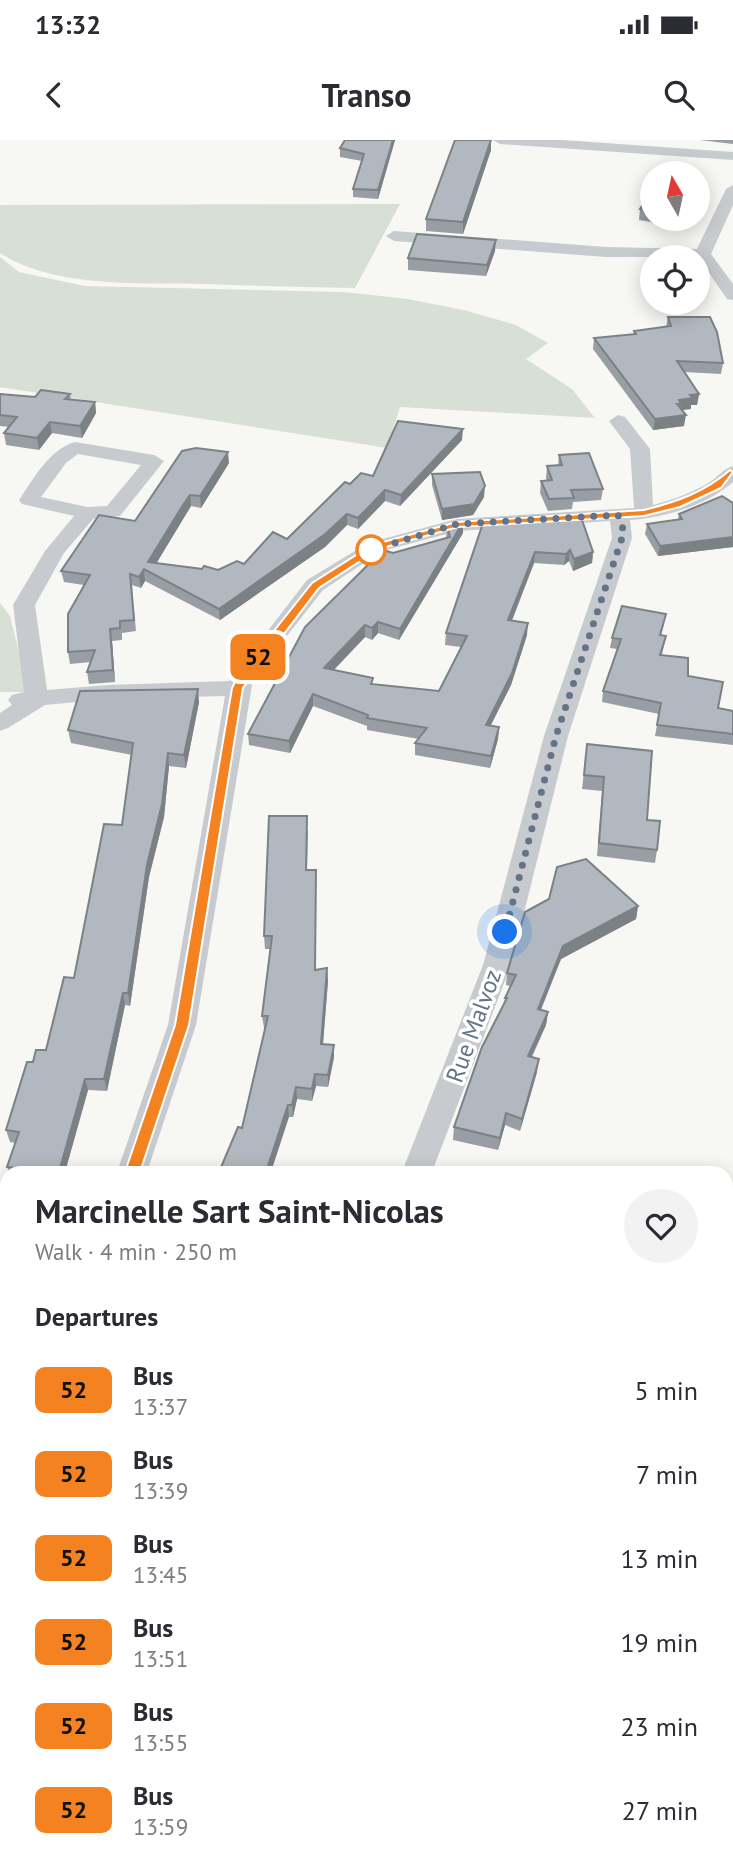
<!DOCTYPE html>
<html lang="en">
<head>
<meta charset="utf-8">
<style>
  :root { --surface:#fff; --page:#f2f2f3; --text:#2b2b33; --muted:#7c7c81 }
  body { margin:0; font-family:"PT Sans",sans-serif; background:var(--page); color:var(--text); height:100vh; display:flex; flex-direction:column; font-size:26px; white-space:nowrap }
  * { box-sizing:border-box; margin:0 }
  p { font-size:23px; color:var(--muted) }
  .icon { flex:none; width:38px; height:38px; fill:none; stroke:currentColor; stroke-width:2; stroke-linecap:round; stroke-linejoin:round }
  .map { position:relative; flex:1; overflow:hidden }
  .sheet { position:absolute; left:0px; top:1026px; width:733px; height:702px; display:flex; flex-direction:column; background:var(--surface); border-radius:21px 21px 0 0; box-shadow:0 4px 18px #0003 }
  .sheet>* { flex:none }
  .badge { padding:0 14px; border-radius:10px; font-size:24px; line-height:46px }
  .needle { width:46px; rotate:351deg }
  .buttons { position:absolute; left:640px; top:21px; display:grid; gap:14px }
  .buttons a { display:grid; place-items:center; width:70px; height:70px; border-radius:50%; background:var(--surface); box-shadow:0 4px 18px #0003; font-size:35px }
  .you { position:absolute; width:35px; height:35px; margin:-18px; border:5px solid #fff; border-radius:50%; background:#1a73e8; box-shadow:0 0 0 10px #1a73e833 }
  .map>.badge { position:absolute; translate:-50% -50%; box-shadow:0 0 0 4px #fff }
  h2 { padding:0 35px; font-size:26px; line-height:63px }
  .round { display:grid; place-items:center; flex:none; width:74px; height:74px; border-radius:37px; background:var(--page) }
  .summary { display:flex; align-items:center; justify-content:space-between; height:119px; padding:0 35px }
  h1 { font-size:33px; font-weight:700; line-height:52px }
  ul { padding:0; list-style:none }
  li { display:flex; align-items:center; gap:21px; height:84px; padding:0 35px }
  li div { flex:1 }
  li b { display:block; font-size:26px }
  li em { font-style:normal }
  li .badge { min-width:77px; font-weight:700; text-align:center }
  .status { display:flex; justify-content:space-between; align-items:center; height:49px; padding:0 35px; background:var(--surface); direction:ltr }
  .status svg { height:19px; fill:currentColor }
  header { display:flex; justify-content:space-between; align-items:center; height:91px; padding:0 35px; background:var(--surface); font-size:32px; font-weight:700 }
  .map>svg:first-child { display:block }
  .green { fill:#d8e0d5 }
  .lines { fill:none; stroke-linecap:round; stroke-linejoin:round }
  .minor { fill:#c7cace; fill-rule:evenodd }
  .wall { fill:#989ea4 }
  .shaded-wall { fill:#7c8186 }
  .building { fill:#b1b8bf; stroke:#7c8186; stroke-width:2 }
  .line { fill:#f58220; stroke:#fff; stroke-width:2 }
  .walk { stroke:#647488; stroke-width:7; stroke-dasharray:0 12.6 }
  .stop-dot { fill:#fff; stroke:#f58220; stroke-width:3.5 }
  .labels { text-anchor:middle; stroke-width:7; stroke-linejoin:round; paint-order:stroke }
  .street-label { font-size:24px; fill:#647488; stroke:#fff }
</style>
</head>
<body>
<div class="status"><b>13:32</b><svg viewBox="0 0 49 12"><path d="M0 12V9h3v3zM5 12V6h3v6zM10 12V3h3v9zM15 12V0h3v12zM26 1h20v11H26zM47 4h2v5h-2z"/></svg></div>
<header><svg class="icon" aria-label="back" viewBox="0 0 24 24"><path d="M15 5l-7 7 7 7"/></svg>Transo<svg class="icon" aria-label="search" viewBox="0 0 24 24"><circle cx="10" cy="10" r="6"/><path d="M15 15l6 6"/></svg></header>
<div class="map">
<svg width="733" height="1726" viewBox="0 0 733 1726">
  <rect width="100%" height="100%" fill="#f7f8f4"/>
  <path class="green" d="M400 64 355 148C305 147 255 146 205 144 143 143 53 148 0 113V65Z
    M0 117 19 132 85 146 344 152 408 159 464 170 516 185 548 203 526 219 572 249 595 278 400 267 387 308 0 247Z
    M0 463 10 476 29 552H0Z
    M726 1233 733 1234V1576L726 1575Z
    M336 1720H490V1726H336Z"/>
  <g class="lines">
    <path class="minor" d="M493 0H562L733 12V20L500 4Z
      M733 45V65L711 114 733 144V160L727 159 698 117H606L394 101 386 96 394 91 606 107 697 109 726 49Z
      M618 275 625 277 650 309 653 365C672 360 694 352 710 342 719 336 723 329 733 326V342C707 365 664 378 630 380L632 398 568 596 511 825 432 1032H402L483 825 544 596 612 398 610 381 458 391 382 411 323 450 253 539 196 885 147 1032H117L168 885 225 556 108 559 45 565 8 588 0 591V573L12 565 8 560 12 555 24 552 13 465 45 411 74 376 22 364 19 360C33 340 49 309 75 302L154 315 164 321 120 376 93 379 64 413 35 465 47 550 108 545 229 541 307 440 368 403 457 379 634 368 630 309 609 281ZM78 314 141 325 107 366 87 367 41 357 66 323Z
      M7 1255V1295L0 1297V1257Z"/>
  </g>
  <path class="wall" d="M345 0H395L378 59 353 57V49L362 21 340 17V8Z
    M491 0V10L463 94 426 91V79Z
    M700 0H733V4Z
    M653 48V79H679L675 86 639 80 640 69Z
    M495 111 486 136 408 130V118Z
    M668 177 723 223 721 234 684 232 699 254 697 265H691V269L682 270 684 286 653 290 593 209 594 198 633 194 634 191 666 187Z
    M0 254 35 257 70 254 71 260 95 262 96 273 82 298 52 293 39 310 6 305 4 293 9 287 0 286Z
    M462 300 400 366 385 361 358 389 347 385 325 407 220 480 145 441 141 448 132 445 136 491 122 493V500L112 501 115 542 89 544 87 532 91 522 70 524 68 512 84 445 64 442 61 431 229 323 201 368 191 366 156 423 218 430 244 424 287 399 350 344 373 336Z
    M559 315 603 349 601 360 573 362 572 369 548 371 540 353 541 341H547L546 338 547 326H558Z
    M432 334 484 357 473 375 442 380 432 345Z
    M733 363V407L658 416 645 394 647 384 678 379 679 374Z
    M556 376 593 412 592 423 573 431 569 421 564 425 534 423 512 481 527 495 511 545 490 586 499 587 498 599 490 628 415 615V603L419 599 367 590V586L313 566 290 613 249 605 248 594 393 413 446 398 447 385 463 393 399 500 378 493 372 500 365 497 334 530 373 545 439 551 461 507 445 505 446 493 555 380Z
    M664 484 661 495 666 496 662 515 688 536 718 568 733 571V605L655 596 659 574 602 562 603 551 617 509 610 508 612 498Z
    M199 562 186 628 169 626 164 677 149 737 130 866 125 865 107 951 88 950 65 1032H9L7 1027 16 1003 10 1002 6 990 33 922 46 910 74 838 122 685 132 615 71 603 68 590Z
    M587 604 647 680 657 710 655 723 597 716 602 651 582 649Z
    M308 689 307 730H316V830L327 828 328 841 323 904 334 917 328 947 316 946 312 961 297 959 293 977H289L265 888H264L262 876 271 809H265L264 796Z
    M638 766 636 779 561 819 541 870 548 872 546 885 532 917 537 932 520 991 505 985 498 1010 453 1000 454 987 504 864 505 858 510 846 506 845 507 833Z"/>
  <path class="shaded-wall" d="M393 0H395L378 59V50Z
    M491 0V10L463 94V82Z
    M496 100 495 111 486 136 487 125Z
    M699 254 697 265H691V269L680 270 681 264 679 260 690 255Z
    M95 262 96 273 82 298 80 286Z
    M686 275 684 286 653 290 655 279Z
    M50 282 52 293 39 310 37 298Z
    M463 289 462 300 400 366 401 355Z
    M228 312 229 323 201 368 200 356Z
    M485 346 484 357 473 375 442 380V369Z
    M385 350V361L358 389V378Z
    M190 355 191 366 150 434 148 422Z
    M347 374V385L325 407 220 480 219 469Z
    M463 382V393L399 500 400 489Z
    M733 397V407L658 416 660 406Z
    M570 410 569 421 564 425 566 414Z
    M535 412 534 423 507 492 508 480Z
    M593 412 592 423 573 431 574 419Z
    M144 429 145 441 141 448 139 437Z
    M378 482V493L372 500V488Z
    M528 483 527 495 511 545 485 597 486 585Z
    M365 485V497L324 540V528Z
    M110 489 112 501 115 542 113 530Z
    M198 549 199 562 186 628 184 615Z
    M313 554V566L290 613 289 601Z
    M499 587 498 599 490 628 491 616Z
    M168 613 169 626 164 677 149 737 130 866 128 853 147 725Z
    M638 766 636 779 561 819 536 881 538 869 563 806Z
    M327 828 328 841 322 916 321 904Z
    M123 853 125 865 107 951 104 939Z
    M548 872 546 885 526 928 528 916Z
    M334 905V917L328 947V935Z
    M539 919 537 932 520 991 522 979Z
    M315 934 316 946 312 961V949Z
    M85 939 88 950 65 1032H59Z
    M296 947 297 959 293 977 292 965Z
    M288 965 289 977 271 1032H266Z
    M506 973 505 985 498 1010 500 998Z
    M7 1139V1158L0 1172V1153Z
    M7 1537V1553L0 1564V1548Z"/>
  <path class="building" d="M345 0H393L378 50 353 49 364 14 340 8Z
    M455 0H491L463 82 426 79Z
    M653 48V71L640 69Z
    M417 94 496 100 487 125 408 118Z
    M668 177H710L717 192 723 223 677 221 699 254 690 255 693 258 679 260 681 264H677L686 275 655 279 594 198 636 194 634 191 671 186Z
    M41 250 70 254 65 259 95 262 80 286 50 282 37 298 4 293 17 277 0 275V254L35 257Z
    M398 281 463 289 401 355 385 350 358 378 347 374 324 395 219 469 144 429 139 437 130 434 134 480 120 481V488L110 489 113 530 87 532 95 510 68 512V474L90 435 61 431 99 375 135 381 182 311 196 308 228 312 200 356 190 355 183 365 148 422 202 429 204 426 218 430 237 421 244 424 273 392 287 399 345 342 350 344 361 333 373 336Z
    M589 313 603 349 571 350 574 358 549 359 541 341 552 340 547 326 562 325 559 315Z
    M480 332 485 346 474 364 442 369 432 334Z
    M722 356 733 363V397L660 406 647 384 682 379 679 374Z
    M580 374 593 412 574 419 570 410 566 414 535 412 508 480 528 483 512 533 486 585 499 587 491 616 415 603 427 588 367 578 368 575 313 554 289 601 248 594 305 487 383 410 393 413 450 397 447 385 463 382 400 489 378 482 372 488 365 485 324 528 373 538 371 544 439 551 467 496 446 493 484 380 546 376 558 381 556 376Z
    M622 466 666 474 660 495 666 496 660 515 688 518V536L723 542 718 568 733 571V594L657 585 661 563 603 551 621 499 612 498Z
    M198 549 184 615 168 613 162 664 147 725 128 853H123L104 939H85L59 1032H13L16 1028 7 1027 19 992 6 990 27 922H33L36 910H46L64 837 74 838 104 684 122 685 133 603 68 590 80 551Z
    M587 604 652 611 647 680 660 681 657 710 599 703 604 637 584 635Z
    M269 676H307L306 730H316L315 830 327 828 321 904 334 905 328 935 315 934 312 949 296 947 292 965H288L266 1032H219L238 987 242 988 268 876H262L272 796H264Z
    M586 719 638 766 563 806 538 869 548 872 528 916 539 919 522 979 506 973 500 998 454 987 482 907 507 858H505L516 835 507 833 525 772 549 759 557 727Z
    M491 1030V1032H444Z
    M7 1044V1139L0 1153V1057Z
    M7 1386V1537L0 1548V1397Z"/>
  <path class="line" d="M730 330 733 332 721 348 680 367 644 376 458 387 379 409 319 448 243 548 189 885 140 1032 138 1037H127L125 1032 175 885 232 548 238 536 312 443 372 405 457 382 644 370C676 362 705 352 730 330Z"/>
  <g class="lines">
    <path class="walk" d="M371 410 457 384 618 375 623 389 622 398 556 596 505 792"/>
  </g>
  <circle class="stop-dot" cx="371" cy="410" r="14"/>
  <g class="labels">
    <g class="street-label">
      <text transform="translate(474 886) rotate(-70)" y="8">Rue Malvoz</text>
    </g>
  </g>
</svg>
<div class="buttons">
<a><svg class="needle" viewBox="-14 -14 28 28"><path d="M0-13l5 13h-10z" fill="#e53935"/><path d="M0 13l5-13h-10z" fill="#7c7c81"/></svg></a>
<a><svg class="icon" aria-label="locate" viewBox="0 0 24 24"><circle cx="12" cy="12" r="6"/><path d="M12 2v4M12 18v4M2 12h4M18 12h4"/></svg></a>
</div>
<div class="you" style="left:505px;top:792px"></div>
<b class="badge" style="left:258px;top:517px;background:#f58220;color:#111">52</b>
<section class="sheet">
<div class="summary"><div><h1>Marcinelle Sart Saint-Nicolas</h1><p>Walk · 4 min · 250 m</p></div><a class="round"><svg class="icon" aria-label="heart" viewBox="0 0 24 24"><path d="M12 20l-8-8c-3-5 5-10 8-4 3-6 11-1 8 4z"/></svg></a></div>
<h2>Departures</h2>
<ul>
<li><span class="badge" style="background:#f58220;color:#111">52</span><div><b>Bus</b><p>13:37</p></div><em>5 min</em></li>
<li><span class="badge" style="background:#f58220;color:#111">52</span><div><b>Bus</b><p>13:39</p></div><em>7 min</em></li>
<li><span class="badge" style="background:#f58220;color:#111">52</span><div><b>Bus</b><p>13:45</p></div><em>13 min</em></li>
<li><span class="badge" style="background:#f58220;color:#111">52</span><div><b>Bus</b><p>13:51</p></div><em>19 min</em></li>
<li><span class="badge" style="background:#f58220;color:#111">52</span><div><b>Bus</b><p>13:55</p></div><em>23 min</em></li>
<li><span class="badge" style="background:#f58220;color:#111">52</span><div><b>Bus</b><p>13:59</p></div><em>27 min</em></li>
</ul>
</section>
</div>
</body>
</html>
